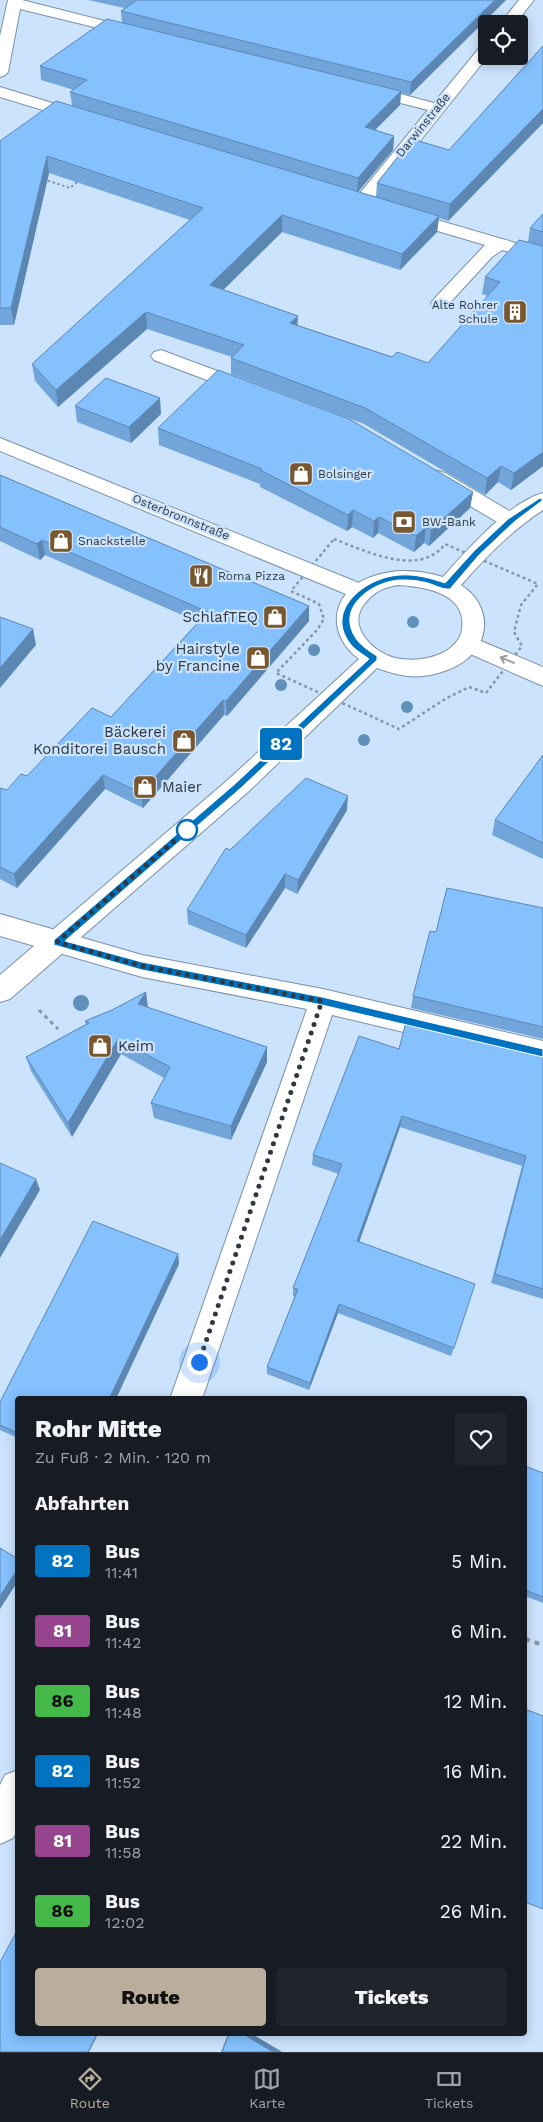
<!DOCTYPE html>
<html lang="de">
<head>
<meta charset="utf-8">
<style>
  :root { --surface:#171b24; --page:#20242c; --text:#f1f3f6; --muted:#9ea1a6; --line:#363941; --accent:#bbad9c }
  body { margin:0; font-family:"Work Sans",sans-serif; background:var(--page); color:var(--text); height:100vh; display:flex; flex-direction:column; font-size:19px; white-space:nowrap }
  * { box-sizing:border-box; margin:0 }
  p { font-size:16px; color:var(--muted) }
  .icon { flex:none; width:28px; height:28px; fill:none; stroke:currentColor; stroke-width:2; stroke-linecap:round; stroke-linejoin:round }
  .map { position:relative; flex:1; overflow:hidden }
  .sheet { position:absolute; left:15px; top:1396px; width:512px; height:640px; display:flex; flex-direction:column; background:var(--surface); border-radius:5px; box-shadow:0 2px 12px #0003 }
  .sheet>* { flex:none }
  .badge { padding:0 10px; border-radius:4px; font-size:18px; line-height:32px }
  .controls { position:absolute; left:478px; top:15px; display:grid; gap:10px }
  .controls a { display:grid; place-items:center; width:50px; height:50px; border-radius:5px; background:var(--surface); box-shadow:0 2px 12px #0003; font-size:25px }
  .you { position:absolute; width:25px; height:25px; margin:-12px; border:4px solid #fff; border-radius:50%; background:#1a73e8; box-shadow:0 0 0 8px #1a73e833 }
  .map>.badge { position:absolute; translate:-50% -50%; box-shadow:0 0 0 2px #fff }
  h2 { padding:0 20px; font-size:19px; line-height:45px }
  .round { display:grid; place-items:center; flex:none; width:52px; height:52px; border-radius:5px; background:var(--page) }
  .head { display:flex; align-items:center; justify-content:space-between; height:85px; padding:0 20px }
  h1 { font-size:24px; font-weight:800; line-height:38px }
  .primary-button { display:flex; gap:10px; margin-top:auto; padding:10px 20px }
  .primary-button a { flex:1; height:58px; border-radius:5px; background:var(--accent); color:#111; font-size:20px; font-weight:800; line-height:58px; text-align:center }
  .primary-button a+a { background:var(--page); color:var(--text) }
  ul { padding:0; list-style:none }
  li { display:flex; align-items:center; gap:15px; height:70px; padding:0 20px }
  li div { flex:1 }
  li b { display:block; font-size:19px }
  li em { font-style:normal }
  li .badge { min-width:55px; font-weight:700; text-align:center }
  .dock { display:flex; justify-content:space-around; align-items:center; height:70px; border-top:1px solid var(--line); background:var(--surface); font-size:14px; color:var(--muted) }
  .dock a { display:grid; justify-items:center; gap:2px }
  .dock .current { color:var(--accent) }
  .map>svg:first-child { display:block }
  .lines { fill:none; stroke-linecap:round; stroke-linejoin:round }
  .minor-casing { stroke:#7a90a7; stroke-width:2 }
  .major-casing { stroke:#7a90a7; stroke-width:2 }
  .path-far3 { stroke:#8697a9; stroke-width:2; stroke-dasharray:2.5 2.5; stroke-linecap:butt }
  .path-far2 { stroke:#8697a9; stroke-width:2.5; stroke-dasharray:3 3; stroke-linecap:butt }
  .path-far1 { stroke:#8697a9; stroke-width:3; stroke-dasharray:4 4; stroke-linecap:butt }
  .path { stroke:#8697a9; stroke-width:4; stroke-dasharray:5 5; stroke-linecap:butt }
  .minor { fill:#fff; fill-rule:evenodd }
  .major { fill:#fff; fill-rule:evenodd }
  .tree { fill:#5e90b9 }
  .wall { fill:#72a6da }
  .shaded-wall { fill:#5c87b2 }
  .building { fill:#84c1fe; stroke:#5c87b2 }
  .oneway { stroke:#979ca0 }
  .line { fill:#0073c0; stroke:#fff }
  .walk { stroke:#2f3841; stroke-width:5; stroke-dasharray:0 9 }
  .stop-dot { fill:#fff; stroke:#0073c0; stroke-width:2.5 }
  .labels { text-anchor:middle; stroke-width:4.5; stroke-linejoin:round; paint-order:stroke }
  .far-street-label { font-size:12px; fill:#2f3841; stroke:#cbe3fc }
  .far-poi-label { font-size:12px; fill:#2f3841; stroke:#cbe3fc; text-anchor:start }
  .poi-label { font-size:15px; fill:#2f3841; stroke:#cbe3fc; text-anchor:end }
</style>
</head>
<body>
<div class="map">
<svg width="543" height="2052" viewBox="0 0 543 2052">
  <rect width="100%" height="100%" fill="#cbe3fc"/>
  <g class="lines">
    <defs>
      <path id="minor" d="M8 0H22L140 30 142 33 140 36 135 37 20 9 8 72 5 75 0 77V36Z
        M519 0H534L515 24H500Z
        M486 45V56H488L368 206 362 207 356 206 353 202 356 198 428 110 357 92 355 89 357 86 363 84 434 103 481 46Z
        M0 87 88 114 90 117 88 120 82 122 0 97Z
        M403 210 543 251V262L502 250 492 257 446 307 440 309 434 307 431 303 434 299 485 245 397 219 394 215 397 211Z
        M161 350 255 385 258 389 255 393 248 395 241 393 154 360 151 356 154 352Z
        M0 438 369 587 372 592 369 597 361 600 353 597 0 451Z
        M438 471 445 473 518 516 522 521 518 526 511 528 504 526 431 483 428 478 431 473Z
        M469 636 543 667V686L461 650 458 644 461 638Z
        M0 914 142 955 323 989 543 1041V1065L332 1015 202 1399H170L307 1009 142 977 0 936Z
        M18 1770V1830L13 1838 0 1844V1785L5 1775Z"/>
      <path id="major" d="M543 493V510C511 531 486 557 461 585 491 604 492 642 463 662 454 668 441 673 430 675 412 679 394 674 377 668L248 792 10 999 0 1002V975L230 778 359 659C325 634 331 591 371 577 395 568 419 570 443 577 467 550 508 503 543 493ZM399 585C425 587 467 593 462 629 461 640 450 650 440 654 426 660 411 661 395 658 372 652 345 625 366 602 375 591 385 587 399 585Z"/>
    </defs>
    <use href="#minor" class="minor-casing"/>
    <use href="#major" class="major-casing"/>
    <path class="path-far3" d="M43 179 70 188 77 182"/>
    <path class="path-far2" d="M334 539C366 551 419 578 445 544L538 584 521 605 514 632 522 646 486 693 469 687 445 699 399 729 276 673 317 630 324 619 319 604 291 591Z"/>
    <path class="path-far1" d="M39 1010 58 1029"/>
    <path class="path" d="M525 1639 543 1645"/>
    <use href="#minor" class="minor"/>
    <use href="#major" class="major"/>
  </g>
  <g class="tree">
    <circle cx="413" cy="622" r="6"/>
    <circle cx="314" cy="650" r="6"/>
    <circle cx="281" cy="685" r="6"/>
    <circle cx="407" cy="707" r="6"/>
    <circle cx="364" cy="740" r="6"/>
    <circle cx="81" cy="1003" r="8"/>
  </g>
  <path class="wall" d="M88 0H506L410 95 401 93 400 105 375 130 394 136 393 150 358 192 376 197 377 183 449 150 543 46V123L448 221 439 218 437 232 400 270 282 232 223 290 297 325 392 357 428 363 488 296 482 294 485 277 528 242 530 228 543 214V466L511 490 498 482 485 495 364 424 231 374V358L232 357 147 329 58 407 35 381 32 364 190 220 49 173 14 325H0V141L72 105 70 92 74 90 41 80 40 66 122 23 121 11 124 8Z
    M75 406 161 414 131 443 77 422Z
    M158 428 473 492 470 508 429 546 424 543 414 552 378 533 373 538 352 527 347 531 260 487V484L159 445Z
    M0 475 309 606V621L227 716 224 715 143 808 105 789 17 888 0 879V788L7 790 27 776 111 717 198 622 45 555 40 560 0 541Z
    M543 755V859L492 835 495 820Z
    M347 810 297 894 285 888 246 948 188 924 187 910 230 850Z
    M543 908V1039L411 1008 413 996 436 932Z
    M148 1008 267 1047V1062L231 1140 154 1118 151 1103 164 1078 121 1054 72 1137 31 1071 26 1057 86 1024 85 1021Z
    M399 1049 543 1055V1299L491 1283 522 1166 400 1127 359 1242 454 1348 451 1356 338 1313 309 1390 267 1374V1367L295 1297 293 1296V1288L339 1174 312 1165 313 1155Z
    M178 1254 179 1264 18 1399V1438L0 1430V1402Z
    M525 1466 543 1473V1603L525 1596Z
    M228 2034H252L282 2052H221Z"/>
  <path class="shaded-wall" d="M495 0H506L410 95 411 82Z
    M401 91 400 105 364 141 365 127Z
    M543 109V123L448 221 450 204Z
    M394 136 393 150 357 193 358 178Z
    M47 156 49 173 14 325 11 308Z
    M282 215V232L211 302 210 285Z
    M439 216 437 232 400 270 402 254Z
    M146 312 147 329 58 407 56 390Z
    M298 316 297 332 290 323Z
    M160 398 161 414 131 443 129 427Z
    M543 452V466L511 490 514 473Z
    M501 466 498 482 485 495 487 478Z
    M473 492 470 508 429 546 431 530Z
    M353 510 352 527 347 531 348 515Z
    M379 517 378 533 373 538 374 521Z
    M426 527 424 543 414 552 416 536Z
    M42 540 45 555 40 560 37 544Z
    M309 606V621L227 716 226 701Z
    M33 629 36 645 0 688V668Z
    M223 700 224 715 143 808 141 793Z
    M103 775 105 789 17 888 14 874Z
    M348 796 347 810 297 894 298 880Z
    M285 874V888L246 948V935Z
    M146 992 148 1007 138 1004Z
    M118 1039 121 1054 72 1137 68 1123Z
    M267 1047V1062L231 1140V1126Z
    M402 1116 400 1127 356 1251 357 1241Z
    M36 1179 40 1190 0 1258V1240Z
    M178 1254 179 1264 116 1399H109Z
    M339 1304 338 1313 309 1390 310 1383Z
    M18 1568V1581L0 1609V1596Z
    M97 2034H98L89 2052H88Z
    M243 2034H252L282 2052H273Z"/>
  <path class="building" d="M137 0H495L411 82 121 11Z
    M107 19 401 91 365 127 394 136 358 178 70 92 87 80 40 66Z
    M543 46V109L450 204 377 183 412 139 449 150Z
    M56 101 439 216 402 254 282 215 210 285 298 316 290 323 392 357 397 352 428 363 500 282 485 277 519 240 543 246V452L514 473 501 466 487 478 365 408 231 358 244 345 146 312 56 390 32 364 203 208 47 156 11 308H0V141Z
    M543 214V232L530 228Z
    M218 370 349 419 473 492 431 530 426 527 416 536 379 517 374 521 353 510 348 515 260 470 262 469 158 428Z
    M106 378 160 398 129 427 75 406Z
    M0 475 309 606 226 701 223 700 141 793 103 775 14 874 0 867V788L7 790 21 774 27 776 92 708 111 717 208 612 42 540 37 544 0 527Z
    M0 617 33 629 0 668Z
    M543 755V843L495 820Z
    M306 778 348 796 298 880 285 874 246 935 187 910 226 848 230 850Z
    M447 888 543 908V1027L413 996 430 931 436 932Z
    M146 992 138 1004 267 1047 231 1126 151 1103 170 1067 118 1039 68 1123 26 1057 89 1023 85 1021 112 1010Z
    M406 1022 543 1055V1289L495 1274 526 1156 402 1116 357 1241 475 1284 454 1348 339 1304 310 1383 267 1367 298 1289 293 1288 342 1164 313 1155 359 1036 399 1049Z
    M0 1163 36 1179 0 1240Z
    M93 1221 178 1254 109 1399H18V1433L0 1425V1402Z
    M525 1466 543 1473V1597L525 1590Z
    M0 1548 18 1559V1568L0 1596Z
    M525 1709 543 1716V1909L525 1902Z
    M18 1929V2034H97L88 2052H0V1962Z
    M229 2034H243L273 2052H222Z"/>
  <defs><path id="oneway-shaft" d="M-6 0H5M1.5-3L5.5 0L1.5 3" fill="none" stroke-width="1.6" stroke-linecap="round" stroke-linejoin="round" transform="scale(1.25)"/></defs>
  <use class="oneway" href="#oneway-shaft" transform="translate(507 660) rotate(-157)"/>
  <path class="line" d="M540 498 543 500 514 522 479 555 450 589C441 590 432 583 423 582 416 580 407 580 400 580 377 581 343 601 351 628 355 642 366 649 377 656V660L242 787 65 941 142 962 322 997 543 1049V1057L322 1005 142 970 54 945V940L236 783 369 659C364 655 357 651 353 647 321 612 365 577 400 575 416 574 430 578 445 583L474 551 508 519Z"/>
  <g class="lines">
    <path class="walk" d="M187 830 57 942 142 966 322 1001 199 1362"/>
  </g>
  <defs>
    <symbol id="building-square" viewBox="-11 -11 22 22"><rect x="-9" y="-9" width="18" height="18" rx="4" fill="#7a582f" stroke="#cbe3fc"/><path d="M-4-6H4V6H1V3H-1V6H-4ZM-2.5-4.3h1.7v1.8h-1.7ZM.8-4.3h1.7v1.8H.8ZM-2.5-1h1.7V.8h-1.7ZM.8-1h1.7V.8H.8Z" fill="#fff"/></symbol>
    <symbol id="shop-square" viewBox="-11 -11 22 22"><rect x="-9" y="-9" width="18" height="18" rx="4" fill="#7a582f" stroke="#cbe3fc"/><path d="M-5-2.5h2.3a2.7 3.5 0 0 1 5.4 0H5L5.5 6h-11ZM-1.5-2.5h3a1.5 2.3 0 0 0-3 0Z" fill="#fff"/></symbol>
    <symbol id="bank-square" viewBox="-11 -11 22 22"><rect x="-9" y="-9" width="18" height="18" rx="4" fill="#7a582f" stroke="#cbe3fc"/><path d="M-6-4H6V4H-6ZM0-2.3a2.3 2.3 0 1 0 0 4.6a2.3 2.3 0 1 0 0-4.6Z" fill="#fff"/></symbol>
    <symbol id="restaurant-square" viewBox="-11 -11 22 22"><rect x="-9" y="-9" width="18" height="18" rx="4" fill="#7a582f" stroke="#cbe3fc"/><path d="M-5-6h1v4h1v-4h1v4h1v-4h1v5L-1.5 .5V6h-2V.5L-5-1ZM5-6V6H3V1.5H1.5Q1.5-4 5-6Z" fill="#fff"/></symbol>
  </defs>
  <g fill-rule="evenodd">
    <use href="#building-square" x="501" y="298" width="28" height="28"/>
    <use href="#shop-square" x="287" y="460" width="28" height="28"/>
    <use href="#bank-square" x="390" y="508" width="28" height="28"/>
    <use href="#shop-square" x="47" y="527" width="28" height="28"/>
    <use href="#restaurant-square" x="187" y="562" width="28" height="28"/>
    <use href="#shop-square" x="261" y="603" width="28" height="28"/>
    <use href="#shop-square" x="244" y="644" width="28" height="28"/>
    <use href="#shop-square" x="170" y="727" width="28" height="28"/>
    <use href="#shop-square" x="131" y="773" width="28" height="28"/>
    <use href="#shop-square" x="86" y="1032" width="28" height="28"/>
  </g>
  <circle class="stop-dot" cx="187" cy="830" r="10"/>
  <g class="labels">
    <g class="far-street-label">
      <text transform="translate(423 125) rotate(-51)" y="4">Darwinstraße</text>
      <text transform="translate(181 517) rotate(22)" y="4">Osterbronnstraße</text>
    </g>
    <g class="far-poi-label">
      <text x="498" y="309" text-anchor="end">Alte Rohrer<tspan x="498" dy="14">Schule</tspan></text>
      <text x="318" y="478">Bolsinger</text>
      <text x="422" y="526">BW-Bank</text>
      <text x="78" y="545">Snackstelle</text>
      <text x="218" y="580">Roma Pizza</text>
    </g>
    <g class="poi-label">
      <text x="258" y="622">SchlafTEQ</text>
      <text x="240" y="654">Hairstyle<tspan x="240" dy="17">by Francine</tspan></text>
      <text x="166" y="737">Bäckerei<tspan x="166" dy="17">Konditorei Bausch</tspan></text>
      <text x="162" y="792" text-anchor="start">Maier</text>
      <text x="118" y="1051" text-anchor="start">Keim</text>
    </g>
  </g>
</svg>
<div class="controls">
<a><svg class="icon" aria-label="locate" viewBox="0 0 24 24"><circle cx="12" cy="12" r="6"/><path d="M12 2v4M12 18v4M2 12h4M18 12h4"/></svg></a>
</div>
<div class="you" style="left:199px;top:1362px"></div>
<b class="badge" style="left:281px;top:744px;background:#0073c0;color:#fff">82</b>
<section class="sheet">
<div class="head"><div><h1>Rohr Mitte</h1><p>Zu Fuß · 2 Min. · 120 m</p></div><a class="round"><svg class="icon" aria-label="heart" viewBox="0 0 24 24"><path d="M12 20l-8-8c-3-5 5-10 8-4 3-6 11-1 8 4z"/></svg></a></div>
<h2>Abfahrten</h2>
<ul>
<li><span class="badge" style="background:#0073c0;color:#fff">82</span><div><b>Bus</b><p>11:41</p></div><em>5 Min.</em></li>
<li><span class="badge" style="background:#96448d;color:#fff">81</span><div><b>Bus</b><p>11:42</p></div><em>6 Min.</em></li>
<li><span class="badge" style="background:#44b94a;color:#111">86</span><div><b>Bus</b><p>11:48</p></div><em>12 Min.</em></li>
<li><span class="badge" style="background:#0073c0;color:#fff">82</span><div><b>Bus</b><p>11:52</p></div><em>16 Min.</em></li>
<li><span class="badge" style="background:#96448d;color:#fff">81</span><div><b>Bus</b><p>11:58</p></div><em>22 Min.</em></li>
<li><span class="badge" style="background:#44b94a;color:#111">86</span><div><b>Bus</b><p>12:02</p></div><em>26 Min.</em></li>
</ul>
<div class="primary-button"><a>Route</a><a>Tickets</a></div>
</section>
</div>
<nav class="dock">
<a class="current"><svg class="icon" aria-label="directions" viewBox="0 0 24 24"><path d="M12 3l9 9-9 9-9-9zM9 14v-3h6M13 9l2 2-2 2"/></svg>Route</a>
<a><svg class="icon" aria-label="map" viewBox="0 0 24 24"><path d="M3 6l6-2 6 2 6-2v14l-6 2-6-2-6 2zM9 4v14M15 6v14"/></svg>Karte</a>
<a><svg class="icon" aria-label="tickets" viewBox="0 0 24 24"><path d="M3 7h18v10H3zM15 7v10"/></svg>Tickets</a>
</nav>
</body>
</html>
